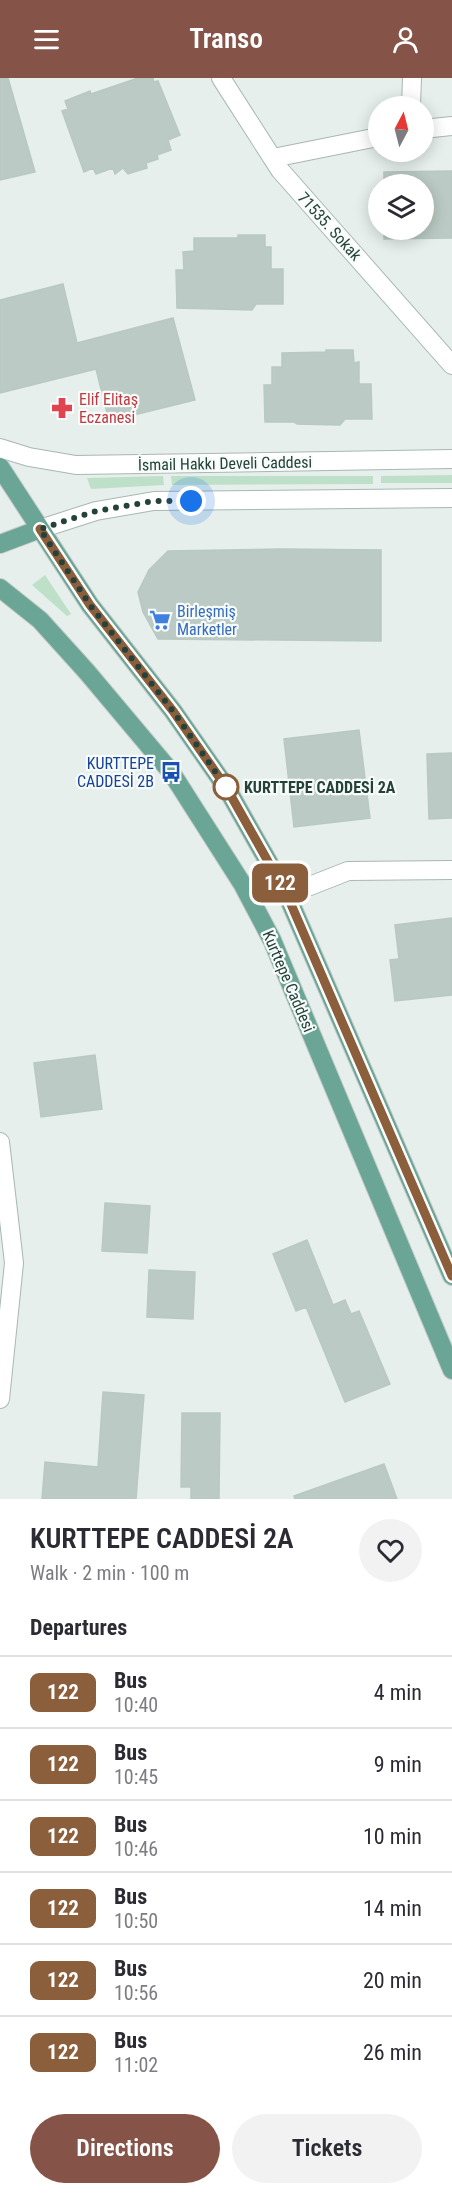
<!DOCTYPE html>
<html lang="en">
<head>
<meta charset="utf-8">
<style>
  :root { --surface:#fff; --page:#f2f2f3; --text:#2b2b33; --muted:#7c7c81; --line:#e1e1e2; --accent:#855347 }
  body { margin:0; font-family:"Roboto Condensed",sans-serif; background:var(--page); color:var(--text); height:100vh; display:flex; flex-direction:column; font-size:22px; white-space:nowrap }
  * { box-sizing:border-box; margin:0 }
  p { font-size:20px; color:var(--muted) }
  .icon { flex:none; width:33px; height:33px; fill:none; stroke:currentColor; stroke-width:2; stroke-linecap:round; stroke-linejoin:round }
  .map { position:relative; height:1421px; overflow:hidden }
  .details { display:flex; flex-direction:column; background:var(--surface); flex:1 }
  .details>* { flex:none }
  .badge { padding:0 12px; border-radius:9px; font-size:21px; line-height:39px }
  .needle { width:39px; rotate:7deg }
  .tools { position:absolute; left:368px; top:18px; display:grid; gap:12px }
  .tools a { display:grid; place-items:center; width:66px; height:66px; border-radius:50%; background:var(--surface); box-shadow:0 3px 15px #0003; font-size:30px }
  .you { position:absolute; width:30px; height:30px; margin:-15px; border:4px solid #fff; border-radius:50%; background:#1a73e8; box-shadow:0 0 0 9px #1a73e833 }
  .map>.badge { position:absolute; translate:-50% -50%; box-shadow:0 0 0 3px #fff }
  h2 { padding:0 30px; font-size:22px; line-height:54px }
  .round { display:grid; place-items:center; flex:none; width:63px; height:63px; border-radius:32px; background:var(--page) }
  .overview { display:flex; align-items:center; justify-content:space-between; height:102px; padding:0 30px }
  h1 { font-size:28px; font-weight:600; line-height:45px }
  .action { display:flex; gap:12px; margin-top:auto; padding:12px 30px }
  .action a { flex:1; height:69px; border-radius:36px; background:var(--accent); color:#fff; font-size:24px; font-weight:600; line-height:69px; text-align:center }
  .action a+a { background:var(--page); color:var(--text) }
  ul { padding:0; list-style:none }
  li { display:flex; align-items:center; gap:18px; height:72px; padding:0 30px; border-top:2px solid var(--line) }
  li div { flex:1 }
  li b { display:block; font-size:22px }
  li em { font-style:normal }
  li .badge { min-width:66px; font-weight:700; text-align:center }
  header { display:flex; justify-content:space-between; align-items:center; height:78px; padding:0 30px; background:var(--accent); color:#fff; font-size:27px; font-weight:600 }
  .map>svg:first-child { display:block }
  .green { fill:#bfe0c8 }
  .building { fill:#bbcac4; stroke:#b8c9c2; stroke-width:1.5 }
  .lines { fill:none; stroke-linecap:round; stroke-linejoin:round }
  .minor-casing { stroke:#a8b8b2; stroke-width:20 }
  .major-casing { stroke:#c2cac8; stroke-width:20 }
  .minor { stroke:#fff; stroke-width:18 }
  .major { stroke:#6aa596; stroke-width:18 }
  .line-casing { stroke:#fff; stroke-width:14 }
  .line { stroke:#8b5e3c; stroke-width:9 }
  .walk { stroke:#24423a; stroke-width:6; stroke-dasharray:0 10.8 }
  .stop-dot { fill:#fff; stroke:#8b5e3c; stroke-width:3 }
  .labels { text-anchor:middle; stroke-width:4.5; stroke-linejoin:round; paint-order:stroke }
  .street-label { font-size:16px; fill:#24423a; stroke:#f7fbf9 }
  .health-label { font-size:16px; fill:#be3a42; stroke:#f7fbf9; text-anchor:start }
  .shop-label { font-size:16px; fill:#366cbe; stroke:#f7fbf9; text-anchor:start }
  .transit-label { font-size:16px; fill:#164399; stroke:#f7fbf9; text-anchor:end }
  .stop-label { font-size:16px; font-weight:bold; fill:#24423a; stroke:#f7fbf9; text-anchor:start }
</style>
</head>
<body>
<header><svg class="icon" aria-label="menu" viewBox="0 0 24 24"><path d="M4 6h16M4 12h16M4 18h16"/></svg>Transo<svg class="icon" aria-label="person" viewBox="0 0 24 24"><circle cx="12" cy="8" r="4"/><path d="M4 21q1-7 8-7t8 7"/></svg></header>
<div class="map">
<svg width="452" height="1421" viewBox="0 0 452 1421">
  <rect width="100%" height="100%" fill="#e6efeb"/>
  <path class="green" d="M452 397V405H381V398Z
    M163 398 164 407 91 411 87 400Z
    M171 398H373V406L172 407Z
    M45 497 71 536 67 538 32 507Z"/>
  <path class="building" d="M0 0H8L35 94 0 102Z
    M138 0H153L154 4 158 3 180 57 168 62 171 72 157 77 158 81 146 85 147 90 128 96 123 90 115 96 113 90 96 96 93 90 84 94 62 33 68 31 65 23 90 13 91 16Z
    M452 93V160L384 161V152H423V106H384V94Z
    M238 157H265V169H271V191H283V226H256L252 232 177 230 176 192H184L183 174 194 173V160H238Z
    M63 206 77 265 173 240 195 322 109 343 96 291 0 315V222Z
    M326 272H353L354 285 359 284V306H371L372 341H345L340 347 297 346 294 344H265L264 307H272V289H282V275L326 274Z
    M280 471 381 472V563L158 561 143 534 138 514 149 492 168 473Z
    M359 652 370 740 294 749 284 661Z
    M452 675V740L429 741 427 676Z
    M452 840V917L395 923 390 882 399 881 395 847Z
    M95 977 102 1031 41 1039 34 985Z
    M105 1125 150 1128 147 1175 102 1173Z
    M307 1162 333 1227 345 1222 351 1236 359 1233 390 1306 345 1324 306 1229 296 1233 273 1176Z
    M149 1192 195 1194 193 1241 147 1239Z
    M103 1314 144 1317 136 1421H42L45 1384 98 1389Z
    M182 1335H220L219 1421H191V1409H181Z
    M384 1386 397 1421H295L294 1418Z"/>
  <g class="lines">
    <defs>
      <path id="minor" d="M221 0 280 92 452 287
        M411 28 412 0
        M423 51 452 48
        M273 80 378 59
        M0 370 29 379 76 387 452 381
        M40 451 96 433 154 423 452 420
        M287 817 348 793 452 792
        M0 1064 14 1185 0 1321"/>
      <path id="major" d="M0 389 90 527 173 633 226 709 287 817 452 1198
        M0 466 40 451
        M0 510 40 542 87 594 171 694 243 807 272 862 452 1292"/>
    </defs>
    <use href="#minor" class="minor-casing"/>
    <use href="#major" class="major-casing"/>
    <use href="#minor" class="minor"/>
    <use href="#major" class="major"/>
  </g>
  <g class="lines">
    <defs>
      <path id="line" d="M40 451 90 527 173 633 226 709 287 817 452 1198"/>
    </defs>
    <use href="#line" class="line-casing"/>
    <use href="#line" class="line"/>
    <path class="walk" d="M191 423H154L96 433 40 451 90 527 173 633 226 709"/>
  </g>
  <defs>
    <symbol id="pharmacy-bare" viewBox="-9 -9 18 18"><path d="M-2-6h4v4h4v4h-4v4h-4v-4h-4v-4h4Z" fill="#e0444e" stroke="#f7fbf9" stroke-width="2.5" paint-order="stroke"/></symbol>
    <symbol id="supermarket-bare" viewBox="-9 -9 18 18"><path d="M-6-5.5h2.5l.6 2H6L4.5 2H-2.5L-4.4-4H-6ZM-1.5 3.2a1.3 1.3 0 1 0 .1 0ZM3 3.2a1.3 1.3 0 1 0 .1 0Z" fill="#3f7fe0" stroke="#f7fbf9" stroke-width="2.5" paint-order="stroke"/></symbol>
    <symbol id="bus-bare" viewBox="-9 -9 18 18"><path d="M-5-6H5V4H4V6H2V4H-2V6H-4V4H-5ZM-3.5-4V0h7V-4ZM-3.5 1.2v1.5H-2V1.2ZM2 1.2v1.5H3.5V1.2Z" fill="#1a4fb4" stroke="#f7fbf9" stroke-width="2.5" paint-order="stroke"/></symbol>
  </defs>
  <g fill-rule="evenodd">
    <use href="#pharmacy-bare" x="47" y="315" width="30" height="30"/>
    <use href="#supermarket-bare" x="145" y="527" width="30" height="30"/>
    <use href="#bus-bare" x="156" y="679" width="30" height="30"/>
  </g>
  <circle class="stop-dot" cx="226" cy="709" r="12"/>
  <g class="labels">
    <g class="street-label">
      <text transform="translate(330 148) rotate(48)" y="6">71535. Sokak</text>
      <text transform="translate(225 385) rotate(-1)" y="6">İsmail Hakkı Develi Caddesi</text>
      <text transform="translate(289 903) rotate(67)" y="6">Kurttepe Caddesi</text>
    </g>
    <g class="health-label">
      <text x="79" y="327">Elif Elitaş<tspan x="79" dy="18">Eczanesi</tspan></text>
    </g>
    <g class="shop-label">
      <text x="177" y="539">Birleşmiş<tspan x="177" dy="18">Marketler</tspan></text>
    </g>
    <g class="transit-label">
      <text x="154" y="691">KURTTEPE<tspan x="154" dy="18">CADDESİ 2B</tspan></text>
    </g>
    <g class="stop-label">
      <text x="244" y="715">KURTTEPE CADDESİ 2A</text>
    </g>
  </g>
</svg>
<div class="tools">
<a><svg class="needle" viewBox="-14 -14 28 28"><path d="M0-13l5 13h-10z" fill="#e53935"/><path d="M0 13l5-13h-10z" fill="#7c7c81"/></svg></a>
<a><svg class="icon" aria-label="layers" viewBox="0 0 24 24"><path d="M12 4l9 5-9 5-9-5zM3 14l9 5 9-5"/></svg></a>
</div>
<div class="you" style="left:191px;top:423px"></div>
<b class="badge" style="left:280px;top:805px;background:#8b5e3c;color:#fff">122</b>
</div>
<section class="details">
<div class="overview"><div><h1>KURTTEPE CADDESİ 2A</h1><p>Walk · 2 min · 100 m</p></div><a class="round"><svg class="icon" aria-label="heart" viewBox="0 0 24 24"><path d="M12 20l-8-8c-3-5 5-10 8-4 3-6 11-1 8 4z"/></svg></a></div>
<h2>Departures</h2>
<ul>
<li><span class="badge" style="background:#8b5e3c;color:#fff">122</span><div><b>Bus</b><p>10:40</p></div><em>4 min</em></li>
<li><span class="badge" style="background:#8b5e3c;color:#fff">122</span><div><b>Bus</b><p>10:45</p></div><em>9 min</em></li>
<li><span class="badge" style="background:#8b5e3c;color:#fff">122</span><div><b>Bus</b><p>10:46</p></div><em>10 min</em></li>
<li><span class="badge" style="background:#8b5e3c;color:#fff">122</span><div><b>Bus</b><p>10:50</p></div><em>14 min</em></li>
<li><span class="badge" style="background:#8b5e3c;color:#fff">122</span><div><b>Bus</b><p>10:56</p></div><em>20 min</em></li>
<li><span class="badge" style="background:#8b5e3c;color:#fff">122</span><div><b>Bus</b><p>11:02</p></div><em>26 min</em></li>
</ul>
<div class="action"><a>Directions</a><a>Tickets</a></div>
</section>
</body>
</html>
